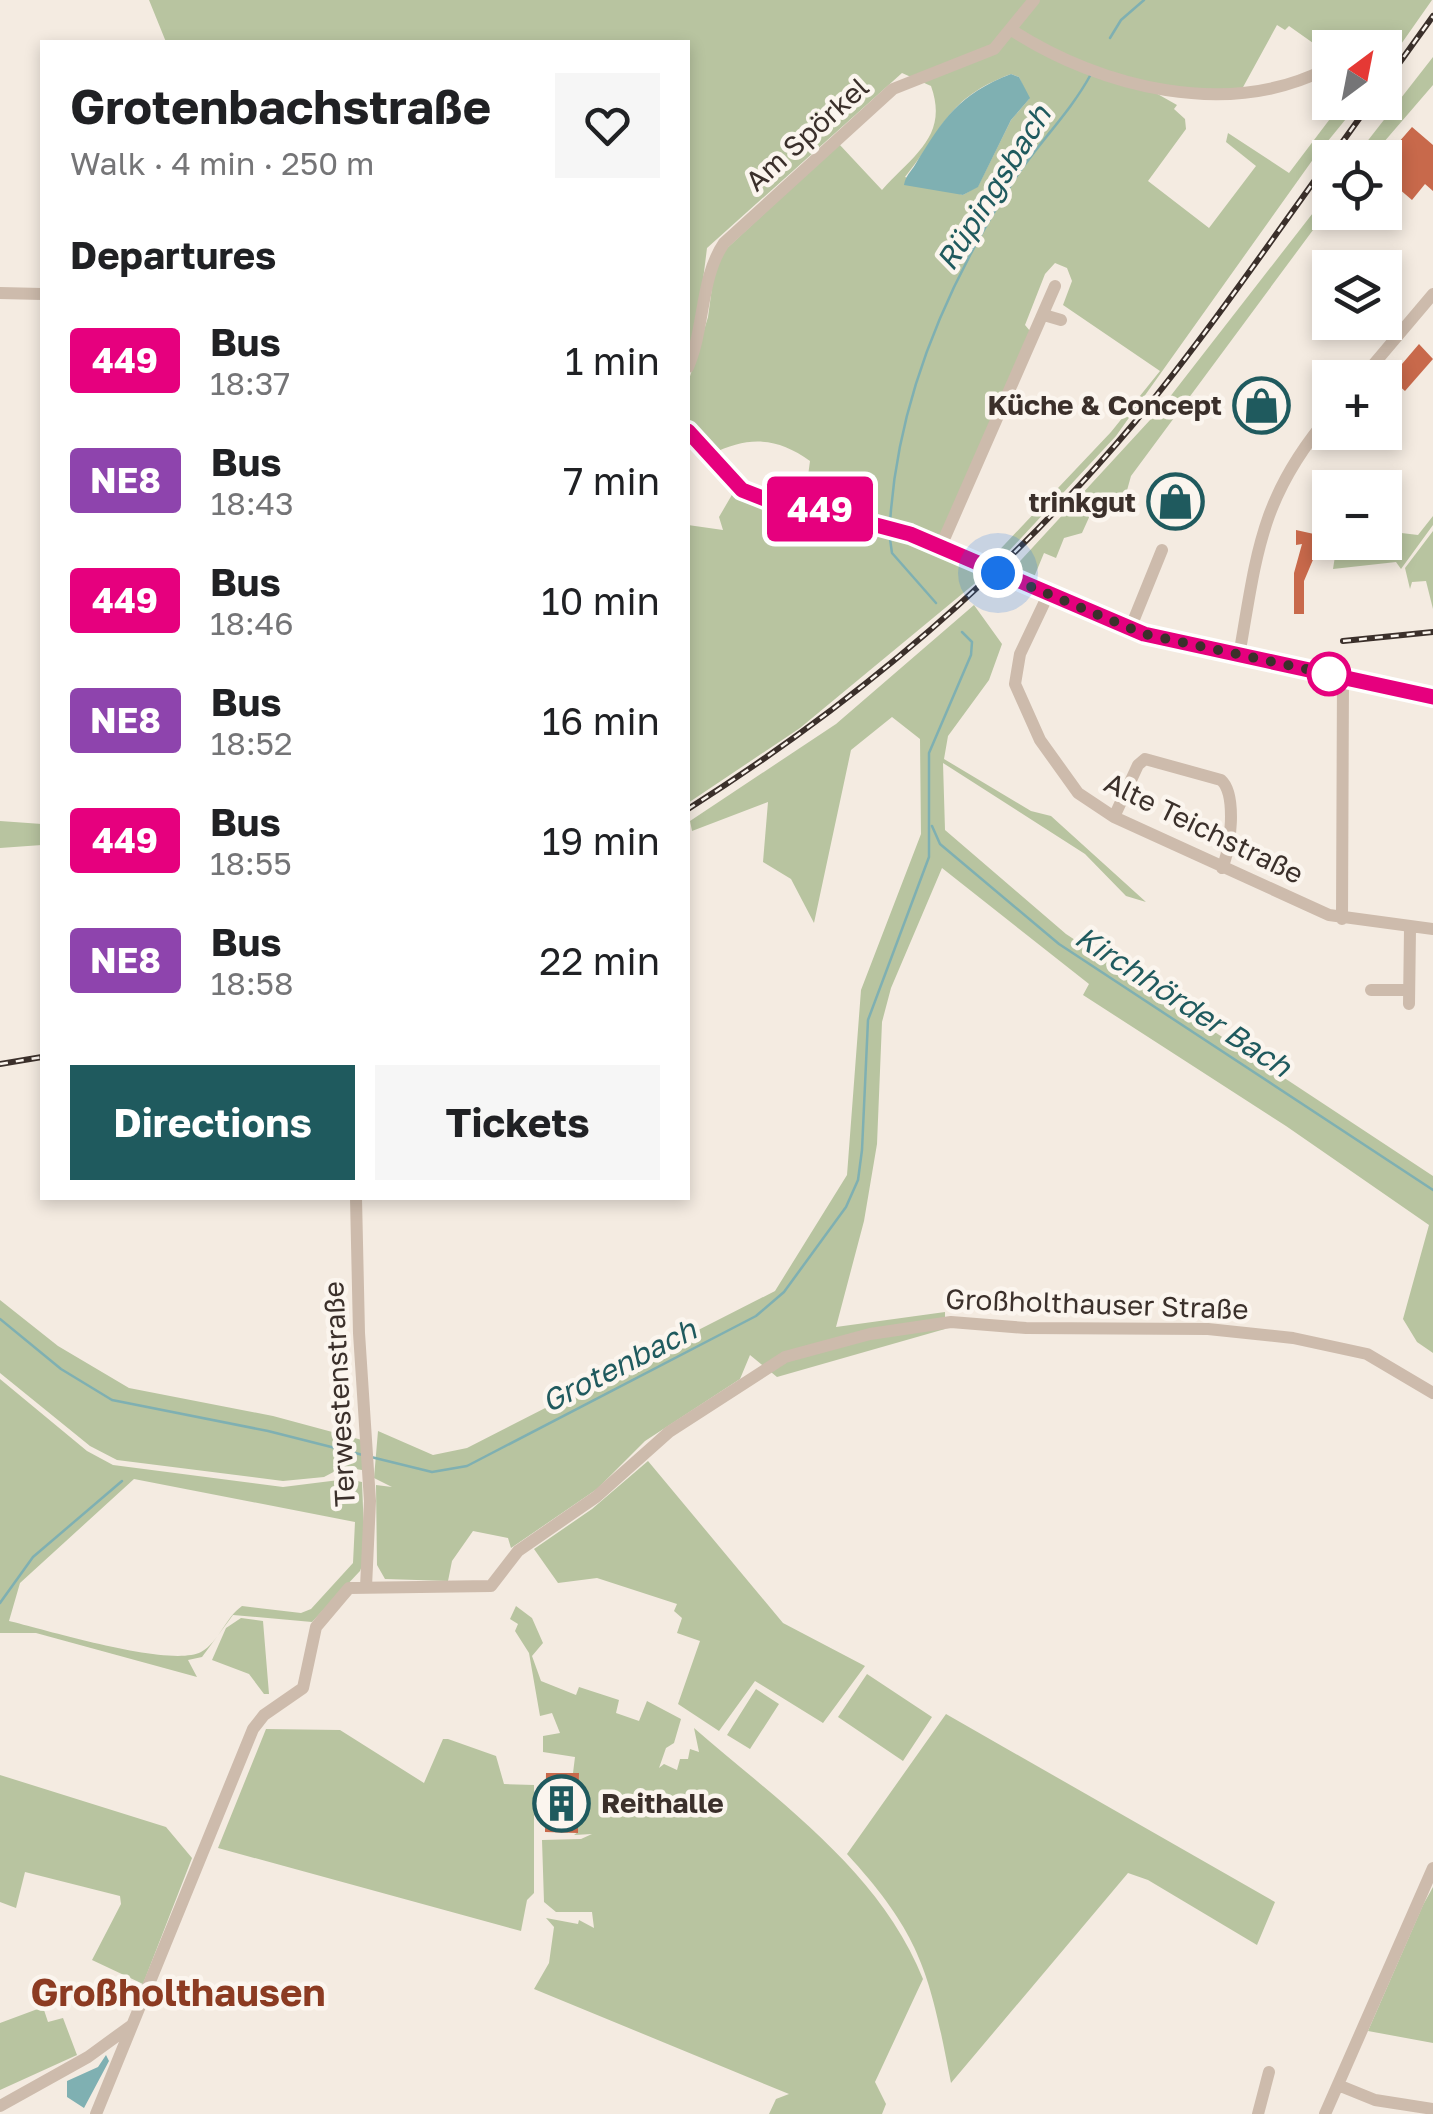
<!DOCTYPE html>
<html lang="en">
<head>
<meta charset="utf-8">
<style>
  :root { --surface:#fff; --page:#f6f6f6; --text:#202124; --muted:#757577; --accent:#1f5a5e }
  body { margin:0; font-family:"Golos Text",sans-serif; background:var(--page); color:var(--text); height:100vh; display:flex; flex-direction:column; font-size:38px; white-space:nowrap }
  * { box-sizing:border-box; margin:0 }
  p { font-size:32px; color:var(--muted) }
  .icon { flex:none; width:55px; height:55px; fill:none; stroke:currentColor; stroke-width:2; stroke-linecap:round; stroke-linejoin:round }
  .map { position:relative; flex:1; overflow:hidden }
  .side { position:absolute; left:40px; top:40px; width:650px; height:1160px; display:flex; flex-direction:column; background:var(--surface); border-radius:0px; box-shadow:0 5px 15px #0003 }
  .side>* { flex:none }
  .badge { padding:0 20px; border-radius:8px; font-size:35px; line-height:65px }
  .needle { width:65px; rotate:32deg }
  .tools { position:absolute; left:1312px; top:30px; display:grid; gap:20px }
  .tools a { display:grid; place-items:center; width:90px; height:90px; border-radius:0px; background:var(--surface); box-shadow:0 5px 15px #0003; font-size:50px }
  .you { position:absolute; width:50px; height:50px; margin:-25px; border:8px solid #fff; border-radius:50%; background:#1a73e8; box-shadow:0 0 0 15px #1a73e833 }
  .map>.badge { position:absolute; translate:-50% -50%; box-shadow:0 0 0 5px #fff }
  h2 { padding:0 30px; font-size:38px; line-height:90px }
  .round { display:grid; place-items:center; flex:none; width:105px; height:105px; border-radius:0px; background:var(--page) }
  .summary { display:flex; align-items:center; justify-content:space-between; height:170px; padding:0 30px }
  h1 { font-size:48px; font-weight:700; line-height:75px }
  .button { display:flex; gap:20px; margin-top:auto; padding:20px 30px }
  .button a { flex:1; height:115px; border-radius:0px; background:var(--accent); color:#fff; font-size:40px; font-weight:700; line-height:115px; text-align:center }
  .button a+a { background:var(--page); color:var(--text) }
  ul { padding:0; list-style:none }
  li { display:flex; align-items:center; gap:30px; height:120px; padding:0 30px }
  li div { flex:1 }
  li b { display:block; font-size:38px }
  li em { font-style:normal }
  li .badge { min-width:110px; font-weight:700; text-align:center }
  .map>svg:first-child { display:block }
  .green { fill:#b8c4a0; fill-rule:evenodd }
  .water { fill:#7fb0b2 }
  .lines { fill:none; stroke-linecap:round; stroke-linejoin:round }
  .stream { stroke:#7fb0b2; stroke-width:2.5 }
  .building { fill:#c8694b }
  .minor { stroke:#cdbbac; stroke-width:12 }
  .rail-casing { stroke:#3b302b; stroke-width:6 }
  .rail { stroke:#fbf5ee; stroke-width:2.5; stroke-dasharray:8; stroke-linecap:butt }
  .line-casing { stroke:#fff; stroke-width:22 }
  .line { stroke:#e6007e; stroke-width:15 }
  .walk { stroke:#3b302b; stroke-width:10; stroke-dasharray:0 18 }
  .stop-dot { fill:#fff; stroke:#e6007e; stroke-width:5 }
  .labels { text-anchor:middle; stroke-width:9; stroke-linejoin:round; paint-order:stroke }
  .street-label { font-size:28px; fill:#3b302b; stroke:#fbf5ee }
  .poi-label { font-size:28px; font-weight:bold; fill:#3b302b; stroke:#fbf5ee; text-anchor:end }
  .water-label { font-size:30px; font-style:italic; fill:#1f5a5e; stroke:#fbf5ee }
  .district-label { font-size:38px; font-weight:bold; fill:#8c3b22; stroke:#fbf5ee }
</style>
</head>
<body>
<div class="map">
<svg width="1433" height="2114" viewBox="0 0 1433 2114">
  <rect width="100%" height="100%" fill="#f4ebe1"/>
  <path class="green" d="M149 0H1432L1385 67V48L1368 47 1356 38 1353 47 1330 48V55L1289 26 1285 30 1277 25 1242 89 1154 92 1177 105 1174 109 1185 119 1186 129 1148 181 1209 228 1256 166 1226 142 1228 133 1289 173 1342 103H1359L1314 158 1116 436 996 565 988 562 1111 432 1160 371 1063 305 1072 281 1067 268 1055 263 1045 274 1025 325 1030 331 943 534 931 536 805 498 810 461C777 437 748 436 712 454L688 421V383L708 317 715 265 725 250 839 144 882 190C913 155 949 136 931 86L902 73 707 248 699 312 688 351V42H166ZM1011 74 1019 77 1029 99 1011 120 978 186 963 195 905 177C945 128 945 99 1011 74Z
    M1433 57V85L1371 157H1355Z
    M1330 191V207L1131 476 1121 512 1096 502 1082 533 1064 538 1056 558 1044 553 1032 582 1010 572 1162 407Z
    M733 493 768 509 841 522 838 532 861 541 865 527 915 542 985 575 800 728 688 803V525L723 530 719 517Z
    M1433 516V525L1401 569 1396 562 1333 569 1337 543 1385 542V531L1418 535Z
    M1433 531V609L1426 581 1412 582 1410 589 1405 568Z
    M974 605 1002 644 989 680 948 736 944 759 1031 811 1051 816 1146 902 1126 896 1085 854 943 763 945 830 1066 934 1433 1176V1353L1417 1342 1403 1319 1429 1225 1286 1126 1083 995 1089 984 942 868 891 988 882 1022 877 1144 864 1221 836 1327 945 1312V1329L777 1377 750 1355 740 1379 645 1441 597 1489 511 1548 508 1538 473 1531 452 1561 448 1581 385 1579 377 1565 376 1485 392 1487 374 1478 378 1431 433 1455 467 1448 775 1291 847 1175 861 990 921 834 920 739 892 717 851 750 814 923 791 879 763 862 768 802 692 831 690 821 836 724Z
    M0 821 42 824V845L0 848Z
    M0 1300 58 1346 129 1388 273 1416 362 1440V1470L343 1467 324 1477 283 1481 117 1460 90 1446 0 1373Z
    M0 1379 87 1451 113 1465 283 1487 347 1479 362 1482 365 1558 360 1571 312 1622 233 1615 202 1657 188 1660 197 1677 36 1633H0ZM134 1479 355 1522 353 1563 311 1609 301 1613 242 1606C225 1618 219 1642 201 1652 170 1668 47 1630 9 1621L20 1583Z
    M648 1461 783 1623 865 1666 823 1723 755 1681 719 1731 678 1704 700 1641 677 1633 682 1618 674 1611 677 1604 597 1578 558 1583 534 1549 592 1509Z
    M516 1606 532 1618 543 1643 532 1656 541 1681 576 1695 579 1687 619 1700 616 1713 639 1721 647 1701 681 1719 674 1743 666 1748 659 1768 664 1764 677 1770 680 1759H688L690 1749 699 1752 694 1728C778 1801 880 1871 923 1979L875 2082 886 2104 882 2114H769L776 2099 789 2094 534 1989 549 1963 554 1927 546 1918 578 1924 579 1920 594 1928 592 1912H556L544 1902 542 1840 581 1839 592 1834 574 1835 578 1832 579 1774 573 1773 575 1757 543 1752V1736L560 1733 552 1713 540 1716 529 1653 515 1631 518 1624 510 1619Z
    M241 1618 263 1621 269 1694H264L249 1674 212 1660 226 1628Z
    M867 1674 932 1717 903 1761 838 1717Z
    M756 1689 779 1704 750 1749 727 1735Z
    M946 1714 1275 1902 1257 1945 1148 1880 1128 1873 951 2083C930 1976 923 1937 847 1854Z
    M266 1729 340 1730 424 1783 443 1739H448L496 1756 504 1784 534 1785V1893L527 1900 521 1931 218 1848Z
    M0 1775 166 1827 192 1858 143 1984 92 1960 121 1904 120 1896 25 1872 16 1908 0 1902Z
    M1433 1887V2043L1368 2031 1423 1905Z
    M43 2007 48 2022 63 2018 77 2055 0 2090V2023Z"/>
  <path class="water" d="M1011 74 1019 77 1030 98 1011 120 978 187 963 195 904 185C906 175 910 173 915 165 943 119 959 94 1011 74Z
    M106 2055 109 2061 84 2108 67 2097V2081L98 2067Z"/>
  <g class="lines">
    <path class="stream" d="M1110 38 1121 20 1144 0
      M890 524C897 399 947 284 1014 180 1038 143 1070 113 1091 74
      M889 532 892 553 936 603
      M932 826 940 844 1059 944 1433 1190
      M0 1319 61 1369 112 1400 268 1431 363 1455
      M371 1457 432 1472 467 1466 756 1316 784 1292 846 1207 858 1180 862 1150 868 1020 929 857V753L971 655 972 642 962 632
      M0 1603 33 1557 122 1481"/>
  </g>
  <path class="building" d="M1412 127 1433 145V191L1425 184 1412 200 1385 177V158Z
    M1419 344 1433 359 1405 391 1390 378Z
    M1296 530 1323 536 1304 581V614H1294V573L1302 544 1296 545Z
    M546 1773H579L578 1833 545 1832Z"/>
  <g class="lines">
    <path class="minor" d="M1013 31C1102 88 1228 119 1326 69L1324 55
      M0 293 42 294
      M1044 315 1061 320
      M688 367C705 328 700 278 724 243L893 89 994 49 1034 0
      M1362 378 1433 294
      M688 431 742 490 775 503 812 507 910 534 1144 633 1433 697
      M941 546 1055 286
      M1048 595 1020 654 1015 684 1040 740 1078 793 1114 817 1329 915 1433 929
      M1130 629 1162 550
      M1239 656C1257 553 1260 497 1330 415
      M1114 817 1138 765 1145 759 1221 780C1237 794 1231 849 1222 868
      M1342 919 1343 677
      M1371 990H1409
      M1409 1004 1410 929
      M356 1198 359 1333 370 1501 366 1587
      M1338 2085 1375 2100 1433 2109
      M0 2106 88 2057 132 2025
      M96 2114 253 1729 264 1715 303 1688 316 1627 349 1588 491 1586 518 1551 596 1497 669 1432 785 1357 870 1334 951 1322 1026 1328 1208 1329 1293 1338 1367 1354 1433 1393
      M1258 2114 1269 2072
      M1325 2114 1433 1868"/>
    <defs>
      <path id="rail" d="M1385 83 1433 16
        M1331 158 1371 102
        M1343 641 1433 632
        M688 809C856 703 1007 575 1135 422 1204 338 1266 248 1330 159
        M0 1064 42 1057"/>
    </defs>
    <use href="#rail" class="rail-casing"/>
    <use href="#rail" class="rail"/>
  </g>
  <g class="lines">
    <defs>
      <path id="line" d="M688 431 742 490 775 503 812 508 910 534 1144 634 1433 697"/>
    </defs>
    <use href="#line" class="line-casing"/>
    <use href="#line" class="line"/>
    <path class="walk" d="M998 573 1144 634 1329 674"/>
  </g>
  <defs>
    <symbol id="shop-ring" viewBox="-11 -11 22 22"><circle r="9.5" fill="#fbf5ee" stroke="#1f5a5e" stroke-width="1.5"/><path d="M-5-2.5h2.3a2.7 3.5 0 0 1 5.4 0H5L5.5 6h-11ZM-1.5-2.5h3a1.5 2.3 0 0 0-3 0Z" fill="#1f5a5e"/></symbol>
    <symbol id="building-ring" viewBox="-11 -11 22 22"><circle r="9.5" fill="#fbf5ee" stroke="#1f5a5e" stroke-width="1.5"/><path d="M-4-6H4V6H1V3H-1V6H-4ZM-2.5-4.3h1.7v1.8h-1.7ZM.8-4.3h1.7v1.8H.8ZM-2.5-1h1.7V.8h-1.7ZM.8-1h1.7V.8H.8Z" fill="#1f5a5e"/></symbol>
  </defs>
  <g fill-rule="evenodd">
    <use href="#shop-ring" x="1230" y="374" width="63" height="63"/>
    <use href="#shop-ring" x="1144" y="470" width="63" height="63"/>
    <use href="#building-ring" x="530" y="1772" width="63" height="63"/>
  </g>
  <circle class="stop-dot" cx="1329" cy="674" r="20"/>
  <g class="labels">
    <g class="street-label">
      <text transform="translate(807 134) rotate(-42)" y="10">Am Spörkel</text>
      <text transform="translate(1204 828) rotate(26)" y="10">Alte Teichstraße</text>
      <text transform="translate(1097 1304) rotate(2)" y="10">Großholthauser Straße</text>
      <text transform="translate(339 1394) rotate(-93)" y="10">Terwestenstraße</text>
    </g>
    <g class="poi-label">
      <text x="1222" y="415">Küche &amp; Concept</text>
      <text x="1136" y="512">trinkgut</text>
      <text x="601" y="1813" text-anchor="start">Reithalle</text>
    </g>
    <g class="water-label">
      <text transform="translate(994 188) rotate(-58)" y="10">Rüpingsbach</text>
      <text transform="translate(1183 1002) rotate(33)" y="10">Kirchhörder Bach</text>
      <text transform="translate(619 1366) rotate(-27)" y="10">Grotenbach</text>
    </g>
    <g class="district-label">
      <text x="178" y="2006">Großholthausen</text>
    </g>
  </g>
</svg>
<div class="tools">
<a><svg class="needle" viewBox="-14 -14 28 28"><path d="M0-13l5 13h-10z" fill="#e53935"/><path d="M0 13l5-13h-10z" fill="#757577"/></svg></a>
<a><svg class="icon" aria-label="locate" viewBox="0 0 24 24"><circle cx="12" cy="12" r="6"/><path d="M12 2v4M12 18v4M2 12h4M18 12h4"/></svg></a>
<a><svg class="icon" aria-label="layers" viewBox="0 0 24 24"><path d="M12 4l9 5-9 5-9-5zM3 14l9 5 9-5"/></svg></a>
<a>+</a>
<a>−</a>
</div>
<div class="you" style="left:998px;top:573px"></div>
<b class="badge" style="left:820px;top:509px;background:#e6007e;color:#fff">449</b>
<section class="side">
<div class="summary"><div><h1>Grotenbachstraße</h1><p>Walk · 4 min · 250 m</p></div><a class="round"><svg class="icon" aria-label="heart" viewBox="0 0 24 24"><path d="M12 20l-8-8c-3-5 5-10 8-4 3-6 11-1 8 4z"/></svg></a></div>
<h2>Departures</h2>
<ul>
<li><span class="badge" style="background:#e6007e;color:#fff">449</span><div><b>Bus</b><p>18:37</p></div><em>1 min</em></li>
<li><span class="badge" style="background:#8e44ad;color:#fff">NE8</span><div><b>Bus</b><p>18:43</p></div><em>7 min</em></li>
<li><span class="badge" style="background:#e6007e;color:#fff">449</span><div><b>Bus</b><p>18:46</p></div><em>10 min</em></li>
<li><span class="badge" style="background:#8e44ad;color:#fff">NE8</span><div><b>Bus</b><p>18:52</p></div><em>16 min</em></li>
<li><span class="badge" style="background:#e6007e;color:#fff">449</span><div><b>Bus</b><p>18:55</p></div><em>19 min</em></li>
<li><span class="badge" style="background:#8e44ad;color:#fff">NE8</span><div><b>Bus</b><p>18:58</p></div><em>22 min</em></li>
</ul>
<div class="button"><a>Directions</a><a>Tickets</a></div>
</section>
</div>
</body>
</html>
